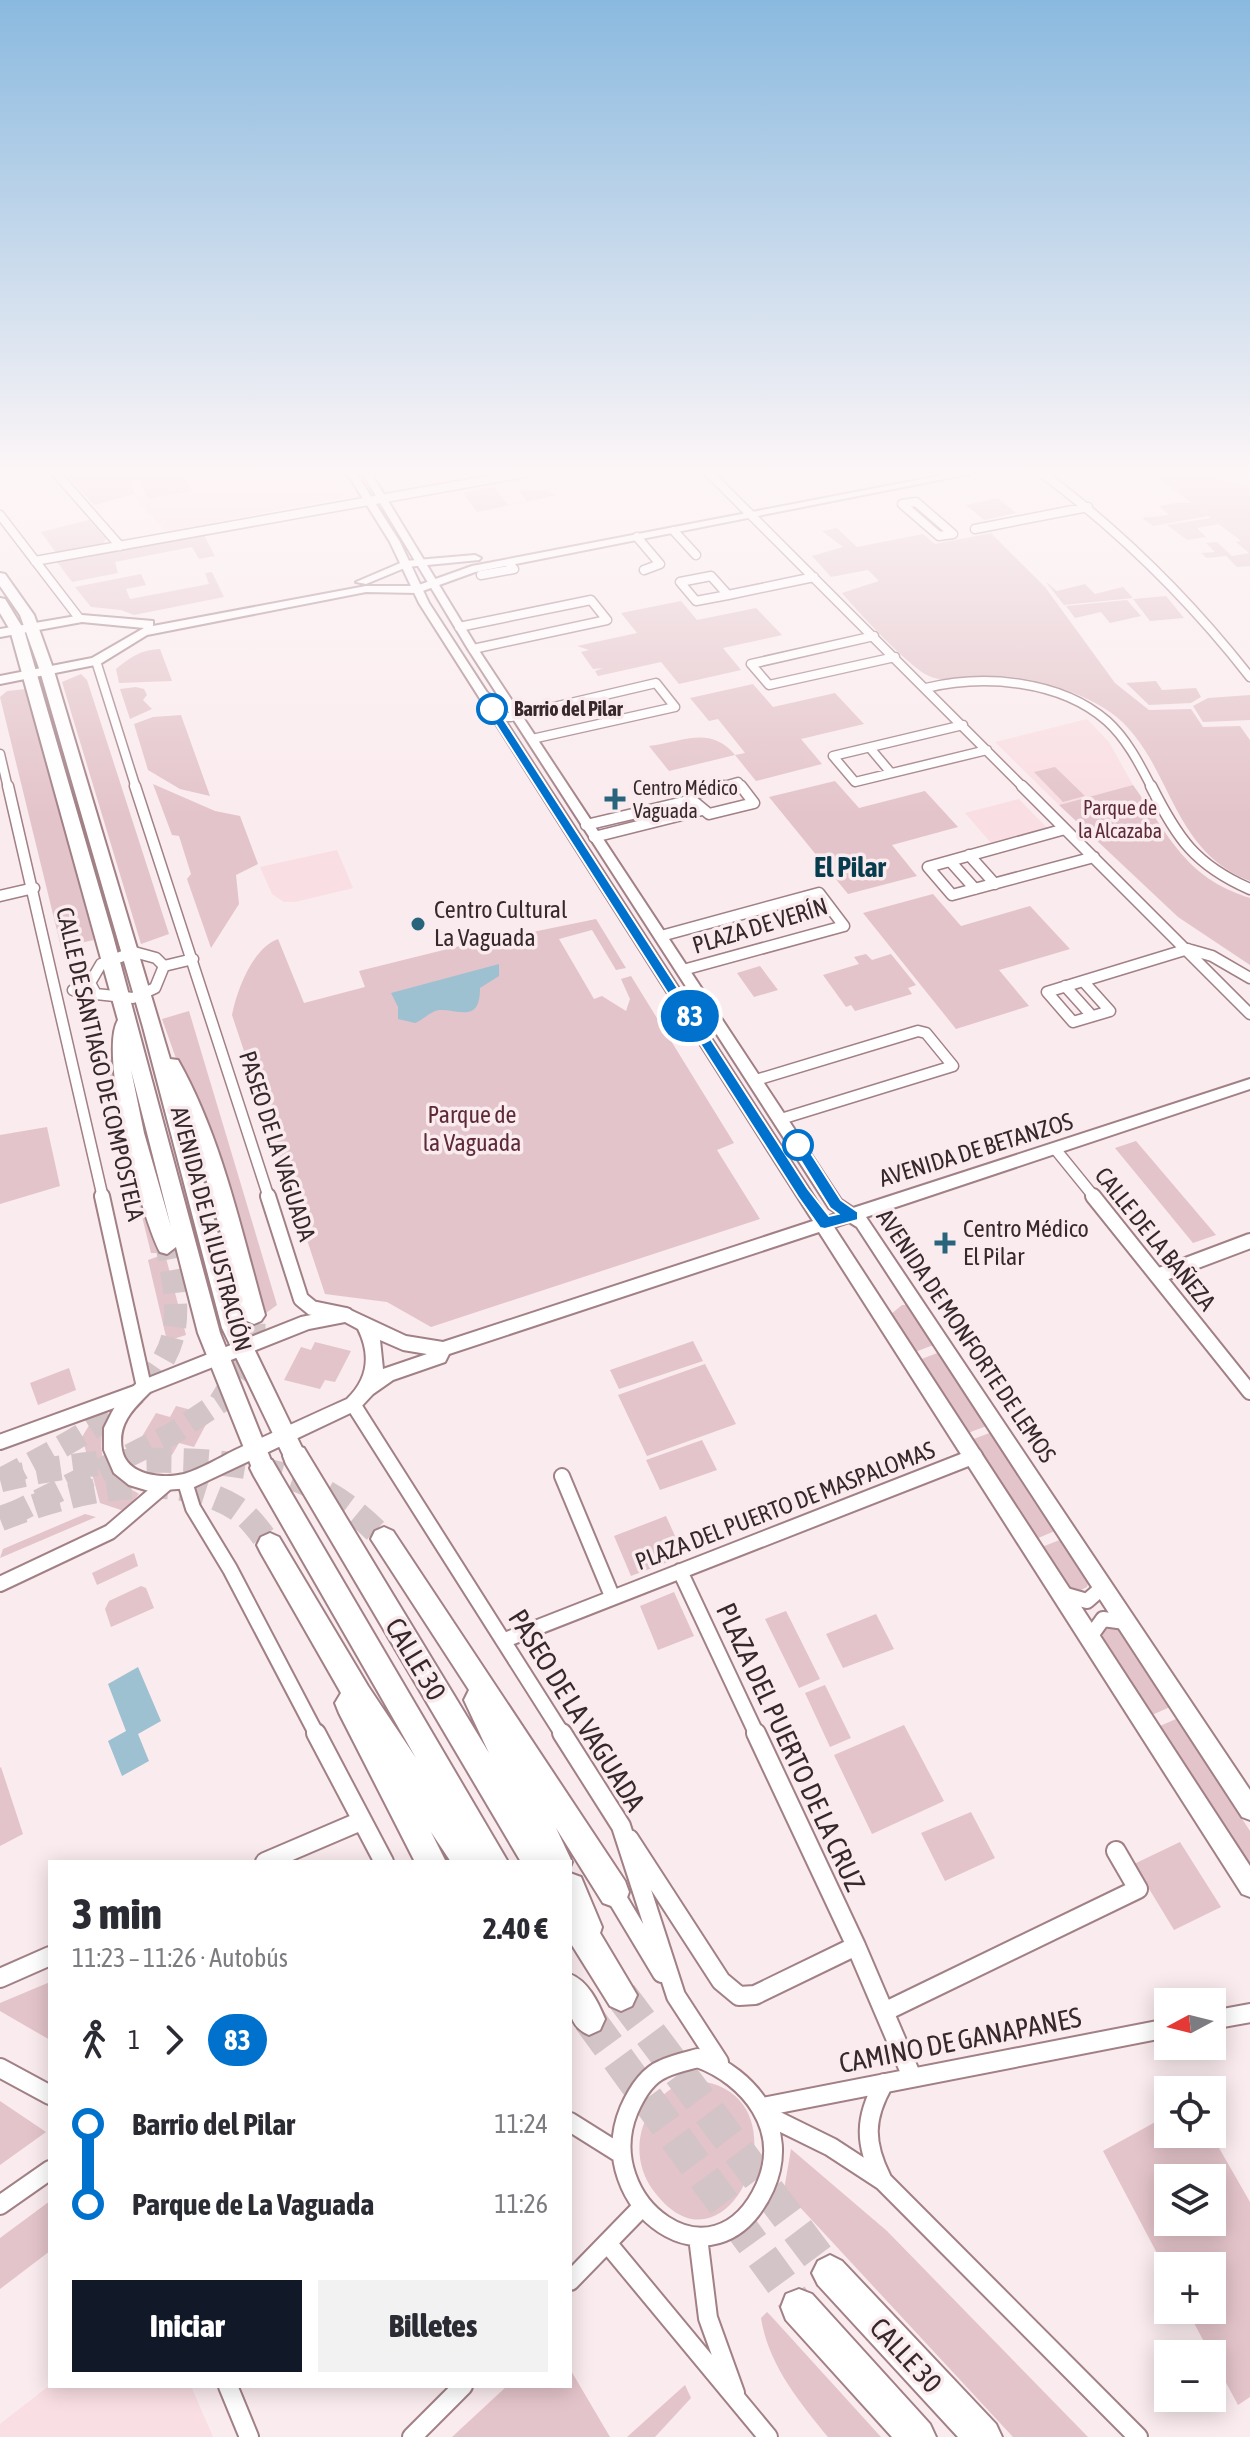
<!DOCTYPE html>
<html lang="es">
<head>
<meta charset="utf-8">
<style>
  :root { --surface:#fff; --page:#f2f2f3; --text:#2b2b33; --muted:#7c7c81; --accent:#111827 }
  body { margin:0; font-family:"Asap Condensed",sans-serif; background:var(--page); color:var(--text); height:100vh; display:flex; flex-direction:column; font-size:30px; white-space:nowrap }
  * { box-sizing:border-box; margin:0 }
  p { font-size:26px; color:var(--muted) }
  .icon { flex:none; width:44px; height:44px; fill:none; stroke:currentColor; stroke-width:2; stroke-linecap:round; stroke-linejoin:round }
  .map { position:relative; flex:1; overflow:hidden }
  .drawer { position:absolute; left:48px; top:1860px; width:524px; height:528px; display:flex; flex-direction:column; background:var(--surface); border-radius:0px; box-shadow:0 4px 20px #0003 }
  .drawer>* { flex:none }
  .badge { padding:0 16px; border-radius:26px; font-size:28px; line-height:52px }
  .needle { width:52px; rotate:263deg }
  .tools { position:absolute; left:1154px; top:1988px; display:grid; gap:16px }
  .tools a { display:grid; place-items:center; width:72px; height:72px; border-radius:0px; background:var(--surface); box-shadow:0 4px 20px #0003; font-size:40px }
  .map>.badge { position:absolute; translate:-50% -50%; box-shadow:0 0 0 4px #fff }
  .legs { display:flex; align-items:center; gap:12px; height:88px; padding:0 24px; font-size:26px }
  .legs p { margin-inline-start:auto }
  .head { display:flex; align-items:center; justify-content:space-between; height:136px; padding:0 24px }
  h1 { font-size:44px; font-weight:800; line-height:60px }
  .action { display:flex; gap:16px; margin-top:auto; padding:16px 24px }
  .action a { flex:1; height:92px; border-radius:0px; background:var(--accent); color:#fff; font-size:32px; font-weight:800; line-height:92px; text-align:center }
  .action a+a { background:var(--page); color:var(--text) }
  ul { padding:0 24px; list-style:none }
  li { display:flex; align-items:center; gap:28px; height:80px; font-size:30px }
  li i { display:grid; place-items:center; width:12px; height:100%; margin:0 10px; background:currentColor }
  li i::after { content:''; width:20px; height:20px; margin:-10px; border:6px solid; border-radius:50%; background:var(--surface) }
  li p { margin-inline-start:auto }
  li:first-child i { background:linear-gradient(#0000 50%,currentColor 0) }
  li:last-child i { background:linear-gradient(currentColor 50%,#0000 0) }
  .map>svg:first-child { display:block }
  .built { fill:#f9dee3 }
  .green { fill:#e3c4ca; fill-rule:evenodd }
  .water { fill:#9ec1d1 }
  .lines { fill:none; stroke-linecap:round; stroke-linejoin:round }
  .trunk-tunnel { stroke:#d3c4c7; stroke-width:23; stroke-dasharray:23 11; stroke-linecap:butt }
  .motorway-tunnel-far1 { stroke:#d3c4c7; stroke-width:25; stroke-dasharray:25 12; stroke-linecap:butt }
  .motorway-tunnel { stroke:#d3c4c7; stroke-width:33; stroke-dasharray:33 16; stroke-linecap:butt }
  .minor-far3-casing { stroke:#a18086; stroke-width:11 }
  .minor-far2-casing { stroke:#a18086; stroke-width:13 }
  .minor-far1-casing { stroke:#a18086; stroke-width:18 }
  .minor-casing { stroke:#a18086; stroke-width:22 }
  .tertiary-casing { stroke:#a18086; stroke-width:4 }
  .secondary-casing { stroke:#a18086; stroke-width:4 }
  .trunk-casing { stroke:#a18086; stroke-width:4 }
  .motorway-casing { stroke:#a18086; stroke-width:4 }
  .minor-far3 { stroke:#fff; stroke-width:8 }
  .minor-far2 { stroke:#fff; stroke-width:10 }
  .minor-far1 { stroke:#fff; stroke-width:14 }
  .minor { stroke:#fff; stroke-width:18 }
  .tertiary { fill:#fff; fill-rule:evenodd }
  .secondary { fill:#fff; fill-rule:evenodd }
  .trunk { fill:#fff; fill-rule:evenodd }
  .motorway { fill:#fff; fill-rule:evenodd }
  .line-1 { fill:#0072ce; stroke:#fff; stroke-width:2 }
  .stop-1-dot { fill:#fff; stroke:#0072ce; stroke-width:4 }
  .poi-dot { fill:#28647b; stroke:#faebee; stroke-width:3 }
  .labels { text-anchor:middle; stroke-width:7; stroke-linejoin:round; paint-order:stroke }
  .far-stop-label { font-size:20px; font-weight:bold; fill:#36282b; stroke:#faebee; text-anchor:start }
  .far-poi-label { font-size:20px; fill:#36282b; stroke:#faebee; text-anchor:start }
  .far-park-label { font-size:20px; fill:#5d2b37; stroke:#faebee }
  .poi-label { font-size:24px; fill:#36282b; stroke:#faebee; text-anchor:start }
  .street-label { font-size:24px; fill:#36282b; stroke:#faebee }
  .park-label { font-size:24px; fill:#5d2b37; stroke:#faebee }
  .quarter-label { font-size:28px; font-weight:bold; fill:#073b4e; stroke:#faebee }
  .near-street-label { font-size:28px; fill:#36282b; stroke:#faebee }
</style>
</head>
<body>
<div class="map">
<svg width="1250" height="2437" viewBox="0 0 1250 2437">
  <rect width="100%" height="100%" fill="#faebee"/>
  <path class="built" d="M169 473H333L345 497 166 532 136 499 130 479Z
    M1087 719 1109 742 1133 785 1059 805 995 742Z
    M1019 799 1047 828 991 843 965 813Z
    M337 850 353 888 295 902H284L272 894 260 867Z
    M50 2385 191 2386 213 2437H0V2424Z"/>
  <path class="green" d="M66 473H169L156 475 157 478 183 473 192 491 148 499 138 478 131 479 134 494 94 505Z
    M1152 473H1195L1250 486V566L1237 567 1226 556 1207 558 1201 553 1215 552 1206 543 1217 542 1232 556 1249 553 1236 542 1241 541Z
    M494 487 508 505 527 501 519 490H546L557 495 477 512 463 493Z
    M998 498 1016 513 984 520 966 505Z
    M1177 503H1191L1208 516 1153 526 1142 518 1169 515 1159 506Z
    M1211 518 1219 524 1197 528 1206 537 1187 540 1167 525Z
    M89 520 106 539 103 544 56 553 41 532Z
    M837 528 857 547 923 534 935 544 991 533 1045 587 1115 683 1149 710 1191 709 1203 727 1240 726 1250 740V881C1167 849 1172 756 1110 712 1078 690 1028 675 989 676 971 676 946 684 929 676 910 668 858 612 842 593L879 581 868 570 831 577 812 556 843 547 822 531Z
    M204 535 215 556 199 559 192 547 115 562 118 573 72 582 57 562Z
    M212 572 224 597 134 615 121 610 91 607 75 587 141 574 146 585 126 589 130 599 209 584 205 573Z
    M1045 581 1057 591 1085 584 1095 594 1123 587 1133 598 1064 605Z
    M1166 596 1184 618 1150 621 1133 599Z
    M1127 600 1141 616 1110 623 1101 612 1075 618 1066 606Z
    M681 601 697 620 756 608 782 635 723 648 741 670 679 684 661 662 598 676 595 671 603 668 593 669 581 652 589 650 577 646 637 633 621 613Z
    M160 649 172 681 119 683 116 669C131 657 140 650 160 649Z
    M81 674 87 680 169 934 141 944 62 682Z
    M1156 681 1162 690 1196 688 1201 697 1191 703 1149 705 1126 683Z
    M753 684 773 707 835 693 864 724 801 739 822 764 756 781 735 755 669 771 649 746C683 742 710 725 735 755L745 753 718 719 709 721 690 698Z
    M136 687 144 689 147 695 143 700 152 709 130 719 120 689Z
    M26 689 94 940 61 947 0 697 7 691Z
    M1250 695V720L1203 722 1193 706 1208 698Z
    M181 715 210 796 180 789 148 770 134 724 153 717Z
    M1055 767 1085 796 1063 802 1034 772Z
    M835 781 859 808 925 791 958 827 892 845 917 876 848 894 769 797Z
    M153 784 215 811 240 816 258 864 236 875 239 904 211 948 187 879 191 874 179 836 172 835Z
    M1133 785C1170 836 1184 877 1250 898V965L1178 917 1059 805Z
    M933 894 961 926 1030 906 1070 949 999 970 1029 1006 956 1029 863 913Z
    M596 919 626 968 616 970 592 930 559 939 594 999 602 996 626 1011 630 999 621 979 631 976 734 1143 717 1150 760 1219 431 1327 387 1302 325 1294 232 1015C237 989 253 948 278 939L304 1003 365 987 359 971 516 932 518 935Z
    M866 954 872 960 891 954 916 985 908 988 912 994 855 1011 851 1005 846 1007 823 975 859 964 854 957Z
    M760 966 778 990 754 997 737 973Z
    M189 1011 277 1305 262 1316 239 1236 162 1019Z
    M108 1059H112L157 1249 163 1253H151L113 1099Z
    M47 1127 60 1186 0 1204V1135Z
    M1136 1141 1216 1235 1193 1243 1115 1148Z
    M165 1254 186 1335 167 1341 148 1260Z
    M902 1305H910L936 1344 915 1352 890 1315Z
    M693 1341 703 1361 619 1389 610 1370Z
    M315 1342 351 1351 335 1382 325 1380 320 1389 284 1380 301 1347 311 1350Z
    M940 1352 989 1425 968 1433 919 1360Z
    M705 1364 736 1424 647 1456 618 1395Z
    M69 1368 76 1390 38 1405 30 1383Z
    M176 1406 211 1415 194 1447 179 1443 172 1455 137 1445 156 1413 170 1417Z
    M104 1413 106 1416C99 1441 97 1469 123 1485 128 1489 134 1490 139 1494L124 1511 100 1503 82 1437 96 1414Z
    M992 1432 1057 1530 1036 1539 971 1440Z
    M702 1440 717 1470 660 1490 646 1460Z
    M85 1514 96 1517 0 1558 3 1549Z
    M666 1516 684 1556 631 1576 614 1536Z
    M1062 1539 1089 1580 1087 1587 1077 1592 1068 1587 1042 1547Z
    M134 1553 138 1566 97 1585 92 1573Z
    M141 1586 146 1588 154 1608 111 1627 105 1609 109 1601Z
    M674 1592 694 1636 658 1650 640 1606Z
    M786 1611 820 1679 799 1688 765 1619Z
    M876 1614 894 1649 843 1668 826 1634Z
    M1110 1627 1120 1630 1170 1707 1152 1715 1103 1639 1102 1631Z
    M825 1685 851 1738 830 1747 805 1693Z
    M1176 1719 1250 1831V1868L1160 1726Z
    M904 1725 944 1801 872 1834 834 1755Z
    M1 1767 23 1834 0 1846V1768Z
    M971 1812 995 1858 945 1881 921 1833Z
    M1180 1842 1221 1907 1174 1930 1134 1864Z
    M50 1982V2040L0 2011V2003Z
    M688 2080C818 2083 730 2296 653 2190 624 2150 644 2096 688 2080Z
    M0 2101 46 2132 0 2165Z
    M1168 2115V2134H1211L1250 2202V2397L1238 2405 1187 2310H1212V2266H1168V2274L1103 2151ZM1168 2178H1212V2222H1168Z
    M791 2149 887 2231 1088 2437H1013L784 2190Z
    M50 2201V2251L0 2289V2238Z
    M767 2312 771 2316 881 2437H828C800 2403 768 2364 761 2318Z
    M570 2369 610 2437H452L507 2386H570Z
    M685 2385 691 2398 655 2437H627Z"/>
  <path class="water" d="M499 964V976L480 988C480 1024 459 1009 439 1010 431 1011 423 1020 415 1023L398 1019V1007L391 993Z
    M138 1667 161 1721 138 1734 149 1761 122 1776 108 1741 126 1731 108 1684Z"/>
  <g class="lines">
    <path class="trunk-tunnel" d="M2 1479C57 1449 162 1400 174 1331 179 1303 172 1274 167 1246
      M8 1516 172 1434 220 1402 254 1347V1315"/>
    <path class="motorway-tunnel-far1" d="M0 1480C85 1458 228 1448 310 1485 339 1497 362 1517 384 1539
      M0 1519C68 1492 168 1466 236 1508 250 1517 260 1532 270 1545"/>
    <path class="motorway-tunnel" d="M621 1995 830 2273
      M589 2019 799 2307"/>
    <defs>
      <path id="minor-far3" d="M56 473 120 546
        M709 473 1024 788
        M1042 473C1121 532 1189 599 1250 677
        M916 502 953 534 939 536 902 504Z
        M0 515 79 618
        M975 529 1088 507
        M674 531 696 555
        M637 537 660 564 644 570
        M35 561 525 473
        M481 575 514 569 509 563
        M711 576 728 595 696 601 680 582Z
        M728 595 814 577
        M459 627 591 600 607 620 473 649
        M874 636 751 664 769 685 895 657
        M96 661 136 788
        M926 688C984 674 1060 680 1107 721 1127 739 1140 765 1152 788
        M482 694 498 703 506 717H511L656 683 675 707 532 739
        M963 725 833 756 855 782 987 750
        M870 748 891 773
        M0 754 8 788
        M717 788 738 782 742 788"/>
      <path id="minor-far2" d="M8 786 103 1198
        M135 786 269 1198
        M1022 786 1250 1014
        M1151 786C1177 838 1195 865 1250 889
        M692 800 709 814 754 803 741 786
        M692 800 693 794 724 786
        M586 825 692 800
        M1065 829 928 867 952 895 1094 857
        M594 837 702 810
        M969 855 995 884
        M950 861 975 889
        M0 896 34 888
        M661 936 819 893 844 926 683 970
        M1191 950 1212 956 1250 978
        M134 952 156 958 164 966 155 988 133 998 96 994 90 983 101 964Z
        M164 966 193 959
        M1083 981 1110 1011 1073 1022 1047 992Z
        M1083 981 1188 949
        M1065 986 1092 1016
        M73 990 96 994
        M756 1080 918 1031 926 1033 953 1066 781 1119
        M1056 1150 1095 1198"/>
      <path id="minor-far1" d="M102 1196 144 1387
        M268 1196 301 1299 312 1308 346 1315
        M1093 1196 1250 1392
        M1157 1276 1250 1241
        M353 1404 563 1735
        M0 1442 135 1393
        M562 1476 612 1596
        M185 1482 193 1508 230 1569 317 1735
        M680 1571 757 1735
        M0 1584 110 1532 166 1484
        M1066 1595 1087 1601 1103 1587
        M1090 1637 1103 1619 1125 1622
        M505 1640 975 1456"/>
      <path id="minor" d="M316 1733 384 1862
        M562 1733 621 1826 676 1996 719 2062
        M756 1733 856 1946 912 2077
        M629 1839 721 1981 739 1996 755 1995 856 1946
        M265 1862 361 1821
        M614 1893 662 1973
        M0 1978 50 1956
        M886 2011 1138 1889 1116 1851
        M1212 2020 1250 2013
        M698 2058C750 2077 791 2129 765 2187 715 2297 590 2203 629 2110 636 2094 646 2076 663 2069 673 2064 687 2061 698 2058Z
        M0 2068 50 2095
        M763 2107 1168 2028
        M766 2115 831 2147 883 2181 1138 2437
        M570 2122 621 2154
        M882 2179C864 2143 864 2118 884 2083
        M0 2205 50 2170
        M698 2237 708 2318 735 2393
        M608 2244 768 2437
        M570 2281 642 2207
        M228 2386 249 2437
        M412 2437 463 2386"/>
      <path id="tertiary" d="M347 473H356L400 542 429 603 827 1217 837 1213 829 1208 468 649 362 473H371L478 649 841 1200 853 1208 1250 1079V1089L866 1217 1250 1790V1820L1242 1817 857 1227 849 1222 834 1227 1250 1866V1897L1242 1894 819 1232 449 1354 445 1362 393 1380 373 1394 359 1409 192 1488 149 1491 129 1485 114 1473 104 1450V1428L112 1412 119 1400 138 1382 301 1317 346 1308 406 1336 443 1342 813 1221 419 603 390 542ZM345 1322 358 1329C371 1355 368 1379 347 1399 309 1416 272 1433 235 1450 219 1458 201 1469 184 1474 163 1479 127 1476 122 1450 117 1424 133 1409 150 1392L309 1329ZM380 1340 403 1350 427 1354 383 1369Z"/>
      <path id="secondary" d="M954 473H974L475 572 417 593 366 592 147 635 100 664 0 684V676L92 658 144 628 82 622 0 637V629L82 615 153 621V626L366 586H416L472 566Z
        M475 555 481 558 479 560 407 567 366 584 356 582 405 561Z"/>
      <path id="trunk" d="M0 573 5 574 34 615 54 671 170 1059 178 1060C222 1138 241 1230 265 1315L261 1321 254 1324 247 1321 243 1315 208 1185 184 1112 244 1328 306 1456 303 1463 295 1466 287 1463 222 1328 143 1027 40 671 20 615 0 586Z
        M0 598 5 599 24 630 113 936 220 1333 274 1468 271 1475 263 1478 255 1475 252 1468 198 1333 176 1247 167 1254 160 1252C141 1216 98 1053 118 1020L10 630 0 613ZM131 1070 171 1227 144 1133Z"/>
      <path id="motorway" d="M295 1445 304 1448 489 1753 464 1700 469 1690 371 1539 375 1531 384 1527 393 1531 625 1881 629 1892 625 1903 614 1907 603 1903 556 1828 572 1862 570 1867V1862H521L286 1464 283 1456 286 1448Z
        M263 1457 272 1460 508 1862H451L431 1832 446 1862H415L339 1713 335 1703 341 1693 261 1553 257 1545 261 1537 270 1533 279 1537 368 1686 416 1758 254 1476 250 1468 254 1460Z
        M570 1873 581 1877 602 1927 600 1933 637 1995 632 2006 621 2011 610 2006 570 1942Z
        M570 1974C588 1981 598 2002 605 2019L600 2030 589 2035C563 2024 570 1998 570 1974Z
        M830 2255 842 2261 996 2424 1002 2437H958L818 2285 812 2273 818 2261Z
        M799 2289 812 2294 930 2424 936 2437H892L786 2320 781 2307 786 2294Z"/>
    </defs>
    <use href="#minor-far3" class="minor-far3-casing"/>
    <use href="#minor-far2" class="minor-far2-casing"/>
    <use href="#minor-far1" class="minor-far1-casing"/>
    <use href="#minor" class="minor-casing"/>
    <use href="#tertiary" class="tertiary-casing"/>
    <use href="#secondary" class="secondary-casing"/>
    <use href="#trunk" class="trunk-casing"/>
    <use href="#motorway" class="motorway-casing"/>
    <use href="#minor-far3" class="minor-far3"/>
    <use href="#minor-far2" class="minor-far2"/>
    <use href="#minor-far1" class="minor-far1"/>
    <use href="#minor" class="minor"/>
    <use href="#tertiary" class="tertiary"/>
    <use href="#secondary" class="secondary"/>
    <use href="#trunk" class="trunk"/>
    <use href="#motorway" class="motorway"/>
  </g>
  <linearGradient id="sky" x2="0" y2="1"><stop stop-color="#8ab9df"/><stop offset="0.58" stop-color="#fdf6f7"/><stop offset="1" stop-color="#fdf6f7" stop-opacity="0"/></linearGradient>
  <rect width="1250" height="814" fill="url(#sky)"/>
  <path class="line-1" d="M492 705 497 709 808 1189 829 1216 838 1214 830 1208 791 1145 798 1140 803 1141 841 1200 858 1212V1220L825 1229 820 1228 798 1197 486 709Z"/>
  <g class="stop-1-dot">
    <circle cx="492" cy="709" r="14"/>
    <circle cx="798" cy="1145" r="14"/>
  </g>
  <g class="poi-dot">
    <path d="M611 787h8v8h8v8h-8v8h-8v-8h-8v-8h8z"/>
    <circle cx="418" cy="924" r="8"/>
    <path d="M941 1231h8v8h8v8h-8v8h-8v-8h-8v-8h8z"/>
  </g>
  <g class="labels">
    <g class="far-stop-label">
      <text x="514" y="716">Barrio del Pilar</text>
    </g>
    <g class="far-poi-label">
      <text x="633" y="795">Centro Médico<tspan x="633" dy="23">Vaguada</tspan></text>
    </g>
    <g class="far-park-label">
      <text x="1120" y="815">Parque de<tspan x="1120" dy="23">la Alcazaba</tspan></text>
    </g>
    <g class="poi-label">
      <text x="434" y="918">Centro Cultural<tspan x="434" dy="28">La Vaguada</tspan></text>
      <text x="963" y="1237">Centro Médico<tspan x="963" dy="28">El Pilar</tspan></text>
    </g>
    <g class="street-label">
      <text transform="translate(760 926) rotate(-17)" y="8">PLAZA DE VERÍN</text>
      <text transform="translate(100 1064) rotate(77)" y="8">CALLE DE SANTIAGO DE COMPOSTELA</text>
      <text transform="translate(277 1146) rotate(72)" y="8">PASEO DE LA VAGUADA</text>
      <text transform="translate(976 1150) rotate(-17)" y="8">AVENIDA DE BETANZOS</text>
      <text transform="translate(211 1229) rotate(75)" y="8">AVENIDA DE LA ILUSTRACIÓN</text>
      <text transform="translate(1155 1239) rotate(51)" y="8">CALLE DE LA BAÑEZA</text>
      <text transform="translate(966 1336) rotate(56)" y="8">AVENIDA DE MONFORTE DE LEMOS</text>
      <text transform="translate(785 1506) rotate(-21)" y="8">PLAZA DEL PUERTO DE MASPALOMAS</text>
    </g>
    <g class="park-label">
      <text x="472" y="1123">Parque de<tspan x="472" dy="28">la Vaguada</tspan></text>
    </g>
    <g class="quarter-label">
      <text x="850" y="877">El Pilar</text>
    </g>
    <g class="near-street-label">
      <text transform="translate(416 1659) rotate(59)" y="10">CALLE 30</text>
      <text transform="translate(577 1710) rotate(58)" y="10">PASEO DE LA VAGUADA</text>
      <text transform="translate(791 1747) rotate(65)" y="10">PLAZA DEL PUERTO DE LA CRUZ</text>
      <text transform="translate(960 2040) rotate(-11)" y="10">CAMINO DE GANAPANES</text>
      <text transform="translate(906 2355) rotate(47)" y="10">CALLE 30</text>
    </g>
  </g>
</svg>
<div class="tools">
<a><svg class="needle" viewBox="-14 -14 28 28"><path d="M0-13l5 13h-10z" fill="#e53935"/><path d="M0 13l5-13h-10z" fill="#7c7c81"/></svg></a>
<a><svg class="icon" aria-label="locate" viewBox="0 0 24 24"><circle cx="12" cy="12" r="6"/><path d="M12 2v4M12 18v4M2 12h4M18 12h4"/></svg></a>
<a><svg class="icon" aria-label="layers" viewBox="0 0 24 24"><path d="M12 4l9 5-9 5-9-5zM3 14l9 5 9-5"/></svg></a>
<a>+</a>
<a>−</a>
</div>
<b class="badge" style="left:690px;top:1016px;background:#0072ce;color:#fff">83</b>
<section class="drawer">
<div class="head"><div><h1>3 min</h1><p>11:23 – 11:26 · Autobús</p></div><b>2.40 €</b></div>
<div class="legs"><svg class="icon" aria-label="walk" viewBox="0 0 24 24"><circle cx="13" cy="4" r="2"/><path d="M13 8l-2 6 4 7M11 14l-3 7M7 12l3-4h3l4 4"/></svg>1<svg class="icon" aria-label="forward" viewBox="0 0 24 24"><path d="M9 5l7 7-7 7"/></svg><b class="badge" style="background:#0072ce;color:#fff">83</b></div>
<ul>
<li><i style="color:#0072ce"></i><b>Barrio del Pilar</b><p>11:24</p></li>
<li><i style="color:#0072ce"></i><b>Parque de La Vaguada</b><p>11:26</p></li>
</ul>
<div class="action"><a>Iniciar</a><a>Billetes</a></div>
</section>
</div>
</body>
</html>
